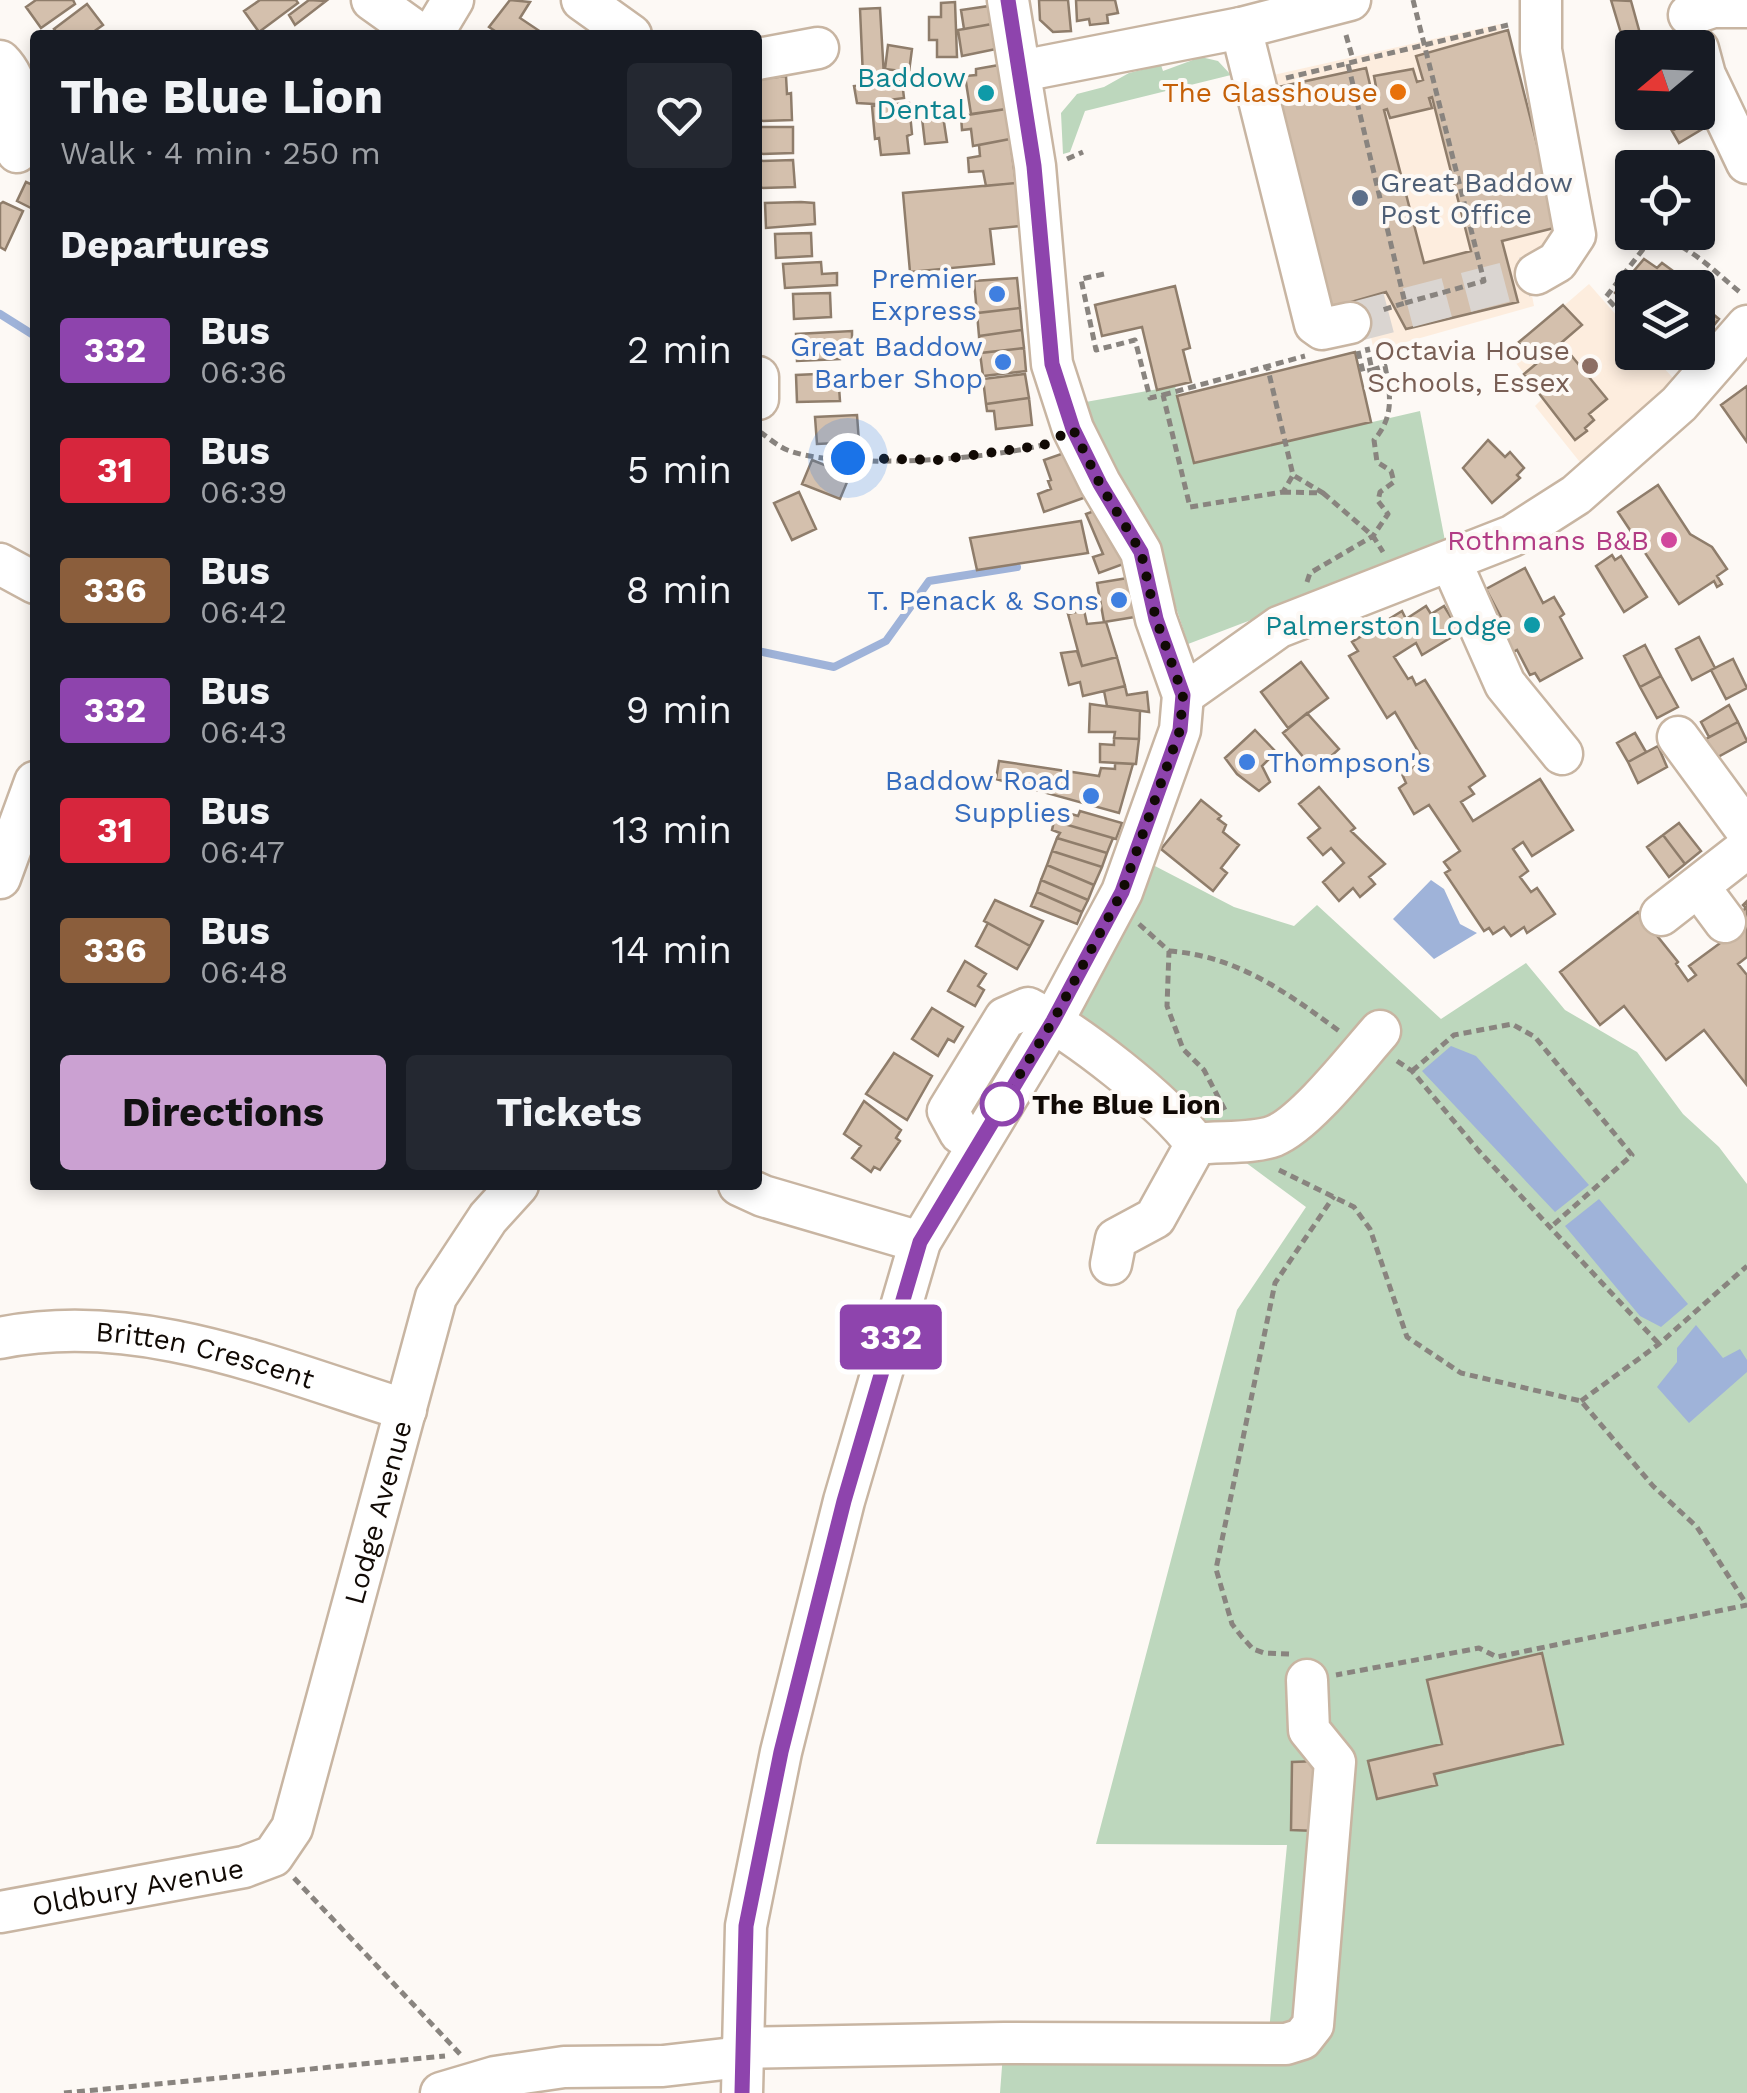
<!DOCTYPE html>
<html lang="en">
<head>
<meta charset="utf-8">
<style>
  :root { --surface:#171b24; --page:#242831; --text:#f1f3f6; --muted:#9ea1a6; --accent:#cba1d2 }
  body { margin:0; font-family:"Work Sans",sans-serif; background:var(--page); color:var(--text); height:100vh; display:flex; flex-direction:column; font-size:38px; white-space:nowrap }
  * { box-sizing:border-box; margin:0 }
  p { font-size:32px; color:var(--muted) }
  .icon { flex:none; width:55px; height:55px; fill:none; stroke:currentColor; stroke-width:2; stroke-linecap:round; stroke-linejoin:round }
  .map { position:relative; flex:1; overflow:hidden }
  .details { position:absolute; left:30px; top:30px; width:732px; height:1160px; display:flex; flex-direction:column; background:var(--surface); border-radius:10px; box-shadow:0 5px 15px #0003 }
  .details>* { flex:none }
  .badge { padding:0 20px; border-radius:8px; font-size:35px; line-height:65px }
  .needle { width:65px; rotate:251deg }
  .buttons { position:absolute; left:1615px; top:30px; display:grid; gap:20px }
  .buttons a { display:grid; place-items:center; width:100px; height:100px; border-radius:10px; background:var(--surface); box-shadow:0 5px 15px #0003; font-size:50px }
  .you { position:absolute; width:50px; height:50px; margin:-25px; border:8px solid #fff; border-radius:50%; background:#1a73e8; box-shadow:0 0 0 15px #1a73e833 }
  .map>.badge { position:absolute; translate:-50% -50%; box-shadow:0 0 0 5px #fff }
  h2 { padding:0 30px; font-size:38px; line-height:90px }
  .round { display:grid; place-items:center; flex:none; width:105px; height:105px; border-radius:10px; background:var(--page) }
  .summary { display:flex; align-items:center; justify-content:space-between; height:170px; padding:0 30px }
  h1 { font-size:48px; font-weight:700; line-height:75px }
  .primary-button { display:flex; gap:20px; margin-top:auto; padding:20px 30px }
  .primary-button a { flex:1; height:115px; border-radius:10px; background:var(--accent); color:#111; font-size:40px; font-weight:700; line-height:115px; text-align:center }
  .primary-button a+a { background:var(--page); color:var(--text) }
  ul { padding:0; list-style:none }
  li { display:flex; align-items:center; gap:30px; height:120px; padding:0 30px }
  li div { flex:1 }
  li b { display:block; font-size:38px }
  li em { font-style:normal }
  li .badge { min-width:110px; font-weight:700; text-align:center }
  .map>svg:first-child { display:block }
  .built { fill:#fdedde }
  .green { fill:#bdd7bd }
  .water { fill:#9fb3d9 }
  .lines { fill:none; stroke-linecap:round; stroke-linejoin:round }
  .stream { stroke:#9fb3d9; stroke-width:8 }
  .building { fill:#d4c0ad; stroke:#8f7d6b; stroke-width:2.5; fill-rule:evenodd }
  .minor-tunnel { stroke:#dad5d1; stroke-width:40; stroke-dasharray:40 20; stroke-linecap:butt }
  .minor-casing { stroke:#c8b5a2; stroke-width:45 }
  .path { stroke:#89847f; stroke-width:5; stroke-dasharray:8 5; stroke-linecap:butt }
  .minor { stroke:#fff; stroke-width:40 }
  .line-casing { stroke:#fff; stroke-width:22 }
  .line { stroke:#8e44ad; stroke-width:15 }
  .walk { stroke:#110a05; stroke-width:10; stroke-dasharray:0 18 }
  .food-dot { fill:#e8710a; stroke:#fdf9f5; stroke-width:4 }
  .culture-dot { fill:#0f9aa8; stroke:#fdf9f5; stroke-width:4 }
  .service-dot { fill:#5c6f8a; stroke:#fdf9f5; stroke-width:4 }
  .shop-dot { fill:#3f7fe0; stroke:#fdf9f5; stroke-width:4 }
  .education-dot { fill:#8d6e63; stroke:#fdf9f5; stroke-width:4 }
  .hotel-dot { fill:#d1479c; stroke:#fdf9f5; stroke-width:4 }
  .stop-dot { fill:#fff; stroke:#8e44ad; stroke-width:5 }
  .labels { text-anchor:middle; stroke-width:8; stroke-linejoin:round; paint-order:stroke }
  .culture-label { font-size:28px; fill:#0d838f; stroke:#fdf9f5; text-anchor:end }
  .food-label { font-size:28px; fill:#c56008; stroke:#fdf9f5; text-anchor:end }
  .service-label { font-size:28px; fill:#4e5e75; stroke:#fdf9f5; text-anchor:start }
  .shop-label { font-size:28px; fill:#366cbe; stroke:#fdf9f5; text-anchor:end }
  .education-label { font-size:28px; fill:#785e54; stroke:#fdf9f5; text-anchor:end }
  .hotel-label { font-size:28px; fill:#b23c85; stroke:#fdf9f5; text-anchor:end }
  .stop-label { font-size:28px; font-weight:bold; fill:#110a05; stroke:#fdf9f5; text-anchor:start }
  .street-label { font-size:28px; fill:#110a05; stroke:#fdf9f5 }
</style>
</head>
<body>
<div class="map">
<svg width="1747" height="2093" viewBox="0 0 1747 2093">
  <rect width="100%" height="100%" fill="#fdf9f5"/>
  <path class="built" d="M1500 24 1558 249 1525 259 1534 306 1374 351 1365 310 1321 321 1260 78Z
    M1589 284 1632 333V352L1650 353 1674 379 1648 410 1583 466 1535 406 1543 398 1505 349 1537 329Z"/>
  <path class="green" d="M1201 57 1218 61 1231 75 1085 111 1070 152 1063 154 1061 113 1077 94 1104 87 1129 73 1161 65 1163 71Z
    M1175 386 1195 463 1420 411 1446 546 1188 644 1155 543 1080 403Z
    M1153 865 1234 907 1294 926 1317 905 1441 1019 1526 963 1565 1010 1637 1052 1683 1114 1719 1147 1747 1184V2093H1000L1005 2027 1269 2031 1287 1845 1096 1844 1237 1310 1306 1207 1245 1162 1076 1024Z"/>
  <path class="water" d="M1431 880 1444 889 1460 924 1477 933 1434 959 1393 919Z
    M1451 1046 1476 1056 1589 1185 1555 1212 1422 1071Z
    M1599 1199 1688 1304 1661 1327 1640 1316 1565 1226Z
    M1696 1325 1723 1358 1740 1349 1747 1360V1372L1689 1423 1657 1387 1677 1362V1348Z"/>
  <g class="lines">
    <path class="stream" d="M0 314 35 336
      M758 651 834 667 886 641 929 581 1017 567"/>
  </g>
  <path class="building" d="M36 0H73L75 4 41 28 26 7Z
    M260 0H296L298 3 259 32 244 11Z
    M309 0 326 1 295 25 289 15Z
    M510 0 530 2 520 18 541 32 539 35H501L489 27Z
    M1039 0H1068L1071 31 1053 32 1040 20Z
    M1076 0H1115L1118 13 1107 15 1108 23 1090 25 1089 19 1077 21Z
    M1611 0 1631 1 1644 48H1632V59L1629 60Z
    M955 2 957 57H937V40H929V17H941V3Z
    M87 4 103 25 89 35H59L54 29Z
    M989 6 992 24 964 29 961 10Z
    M880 8 884 77H863L860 9Z
    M992 24 996 49 962 56 958 30Z
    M1508 30 1558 227 1502 241 1518 302 1406 329 1386 292 1327 309 1274 88 1366 68 1372 93 1377 92 1374 76 1413 69 1417 82 1423 80 1416 56ZM1432 97 1471 251 1424 263 1384 110 1387 109 1390 118 1432 108 1429 98Z
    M888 45 912 49 909 72 885 69Z
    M999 65 1006 109 971 114 965 76 976 75V69Z
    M786 76 787 94 791 93 792 120 758 121 760 79Z
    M902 81 904 98 889 100 891 105 857 103 854 86Z
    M909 103 912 134 907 136 909 153 881 155 879 138 875 139 872 106Z
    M1006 109 1010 139 973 146 971 129 962 130 961 116Z
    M1672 112H1695L1697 116 1672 131 1664 117Z
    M943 116 947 142 925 144 922 118Z
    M1697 116 1704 128 1679 143 1672 131Z
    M758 127H793V153L758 154Z
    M1010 139 1016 183 986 186 983 171 969 172 968 158 980 156 979 145Z
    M793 160 795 187 758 188V161Z
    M26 182 35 186V210L17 201Z
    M1016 183 1020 226 990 229 994 264 910 272 903 193Z
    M3 202 23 211 5 250 0 247V204Z
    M801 202 814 203 815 224 766 228 765 203Z
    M811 233 812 256 776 258 775 234Z
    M1644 259 1657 268 1662 263 1680 276 1675 283 1680 288H1632V308L1615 293Z
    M821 262 822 274 837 273V285L785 288 783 264Z
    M1017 278 1020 308 977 313 974 281Z
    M1175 286 1190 348 1183 350 1191 382 1157 390 1142 327 1102 336 1095 305Z
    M830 293 831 317 794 319 793 294Z
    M1698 302 1719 319 1698 345Z
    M1563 305 1582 325 1561 343 1607 399 1589 414 1594 420 1585 428 1587 431 1575 440 1524 374 1536 364 1519 342Z
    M1020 308 1022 330 979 336 977 313Z
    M1022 330 1024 348 980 353 979 336Z
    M852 331V347L840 348V359L797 361 796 334Z
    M1024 348 1026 371 983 376 980 353Z
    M1355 352 1371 422 1194 463 1177 396Z
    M838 373 840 401 797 402 796 375Z
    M1025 374 1029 398 986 404 983 379Z
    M1747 386V442L1721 405Z
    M1029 398 1032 425 996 429 994 411H987L986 404Z
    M857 415 859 442 817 444 815 417Z
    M1488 440 1505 457 1510 452 1524 468 1517 475 1520 478 1492 503 1463 468Z
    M1067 452 1089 496 1044 512 1038 494 1051 489 1048 481 1051 480 1044 460Z
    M812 460 850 475 840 499 802 484Z
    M1658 485 1690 534 1712 547 1727 569 1717 576 1722 584 1717 587 1714 581 1679 604 1618 512Z
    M799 492 816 529 792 540 774 503Z
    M1102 508 1126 563 1099 573 1093 557 1103 554 1086 514Z
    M1081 521 1088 553 977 570 970 538Z
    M1612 555 1615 560 1621 556 1647 597 1624 612 1596 566Z
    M1525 568 1543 603 1554 597 1564 614 1560 617 1582 658 1540 681 1535 673 1530 675 1517 650 1511 653 1497 627 1504 623 1486 589Z
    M1134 577 1141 616 1104 622 1097 583Z
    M1426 606 1431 614 1444 606 1460 632 1422 655 1416 643 1394 657 1408 679 1412 677 1416 685 1425 680 1485 776 1469 787 1474 794 1461 802 1473 821 1540 779 1573 830 1532 856 1523 842 1513 849 1528 871 1520 877 1531 892 1537 888 1555 914 1527 933 1524 927 1511 936 1504 927 1493 934 1489 928 1484 931 1445 873 1450 870 1444 862 1460 851 1429 805 1414 814 1399 788 1406 783 1402 774 1424 761 1395 712 1387 718 1349 656 1358 651 1352 642 1402 611 1406 619Z
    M1084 610 1087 624 1106 622 1117 657 1082 666 1068 614Z
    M1699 637 1715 668 1692 680 1676 649Z
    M1645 645 1661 676 1640 687 1624 656Z
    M1077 651 1082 666 1117 657 1125 686 1083 696 1080 682 1069 685 1061 653Z
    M1733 659 1747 688 1726 699 1711 670Z
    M1301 662 1328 698 1288 728 1261 692Z
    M1661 676 1678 707 1657 718 1640 687Z
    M1125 686 1127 695 1147 692 1149 712 1107 706 1104 691Z
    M1090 704 1140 711 1139 739 1114 738 1115 732H1089Z
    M1729 705 1738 722 1709 737 1701 722Z
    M1307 713 1339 749 1315 771 1283 733Z
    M1738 722 1747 741 1716 758 1706 739Z
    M1255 730 1276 752 1262 766 1270 782 1259 791 1237 774 1225 758Z
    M1635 733 1646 752 1628 762 1617 743Z
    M1114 738 1139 739 1136 764 1100 762V744L1114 745Z
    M1658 746 1667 767 1638 783 1628 762Z
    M999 761 1099 776 1101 768 1115 769V763L1133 764 1119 813 996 779Z
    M1319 787 1355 828 1351 831 1385 864 1369 877 1375 884 1360 897 1353 888 1339 901 1323 882 1344 863 1331 848 1323 855 1308 838 1320 828 1299 804Z
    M1201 800 1221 816 1218 819 1226 825 1223 832 1239 845 1221 868 1227 873 1213 891 1161 849Z
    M1061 811 1078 816 1080 811 1122 823 1116 839 1057 822Z
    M1054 821 1113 838 1107 853 1057 838 1060 833 1052 830Z
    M1679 823 1701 851 1685 864 1663 835Z
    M1663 835 1685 864 1669 877 1647 847Z
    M1057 838 1107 853 1102 867 1052 851Z
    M1052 851 1102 867 1094 885 1047 865Z
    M1047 865 1094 885 1088 900 1041 880Z
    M1041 880 1088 900 1082 912 1037 892Z
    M1037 892 1082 912 1077 924 1031 906Z
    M995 900 1043 921 1030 946 984 921Z
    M1747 901V957L1738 964 1747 975 1746 1084 1704 1030 1666 1060 1624 1006 1600 1025 1560 972 1638 912 1678 962 1676 964 1688 981 1696 975 1689 966 1742 927 1736 917 1746 908 1743 905Z
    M988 923 1030 946 1017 969 976 946Z
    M965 961 986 974 978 986 984 990 975 1006 948 991Z
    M932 1008 963 1027 954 1042 948 1039 938 1056 912 1039Z
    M894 1053 932 1076 907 1120 866 1094Z
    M864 1101 901 1130 896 1138 900 1141 880 1170 874 1167 871 1172 852 1158 861 1146 844 1134Z
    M1542 1653 1563 1744 1434 1774 1437 1785 1377 1799 1368 1761 1442 1744 1427 1680Z
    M1318 1761 1316 1831 1291 1830 1292 1762Z"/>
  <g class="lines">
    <path class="minor-tunnel" d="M1350 323 1536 274"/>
    <defs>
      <g id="minor">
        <path d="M372 0 421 35"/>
        <path d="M582 0 631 35"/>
        <path d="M1689 15 1713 7H1747"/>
        <path d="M1241 28 1315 324 1322 329 1350 323"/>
        <path d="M432 35 453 0"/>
        <path d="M1698 49 1705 75 1747 163"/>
        <path d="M758 59 818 48"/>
        <path d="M0 61C24 85 19 121 17 152"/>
        <path d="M1021 71 1241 28 1350 0"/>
        <path d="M1536 274 1557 262 1575 235 1541 50V0"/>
        <path d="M758 377V399"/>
        <path d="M1451 562 1505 684 1562 754"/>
        <path d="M0 564 35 583"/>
        <path d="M1183 695 1279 627 1512 536 1576 495 1679 404 1747 326"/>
        <path d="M1678 737 1747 831"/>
        <path d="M0 878 35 782"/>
        <path d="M1699 887 1725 922"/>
        <path d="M1661 915 1747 848"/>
        <path d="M977 1143 960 1133 948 1111 1005 1018 1028 1008C1078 1034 1163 1100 1196 1144L1155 1218 1116 1239 1111 1264"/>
        <path d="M1196 1144C1220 1141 1253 1144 1274 1136 1306 1123 1356 1058 1380 1031"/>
        <path d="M739 1185 763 1196 920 1242"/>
        <path id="s1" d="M0 1338C139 1310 275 1369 406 1410"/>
        <path id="s2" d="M0 1912 244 1867 273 1856 292 1828 436 1297 488 1218 518 1185"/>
        <path d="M741 2048 1004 2043 1286 2044 1302 2039 1313 2025 1335 1762 1309 1730 1307 1680"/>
        <path d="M441 2093 495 2077 564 2067 663 2066 742 2057"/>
        <path d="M742 2093 746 1926 781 1752 844 1501 920 1242 1053 1021 1122 892 1180 730 1183 695 1156 619 1141 552 1100 483 1073 429 1052 364 1035 166 1008 0"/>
      </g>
    </defs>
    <use href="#minor" class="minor-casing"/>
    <path class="path" d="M1346 35 1354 63
      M1348 64 1405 303 1379 311
      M1286 78 1508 25
      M1067 159 1083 152
      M1649 232 1651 239C1685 238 1715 273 1741 293
      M1626 238 1643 232
      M1104 274 1081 279 1096 350 1135 340 1150 398 1163 395 1190 507 1283 492 1293 475 1267 365
      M1405 303 1484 281 1413 0
      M1632 325 1606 297 1651 239
      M1358 351 1363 372 1372 370
      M1659 352 1671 365
      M1163 395 1305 356
      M760 432C770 439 781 449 793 452 847 469 990 460 1046 444
      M1283 492 1323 493 1293 475
      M1323 493 1373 536 1383 552
      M1307 582 1310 573 1373 536 1388 514 1378 501 1380 492 1394 482 1391 471 1377 462 1374 440C1394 417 1391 396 1385 366L1372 370 1367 347
      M1139 924 1169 951 1167 1006 1183 1049 1204 1070 1226 1112
      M1169 951C1237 956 1286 992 1339 1031
      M1397 1061 1412 1071 1478 1150 1659 1344
      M1412 1071 1454 1035 1512 1024 1535 1037 1632 1155 1552 1226
      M1279 1170 1354 1207 1370 1229 1407 1337 1461 1373 1581 1401 1653 1486 1697 1527 1747 1605 1497 1657 1479 1648 1336 1675
      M1581 1401 1659 1344 1747 1266
      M1289 1654 1264 1653 1253 1649 1242 1637 1232 1624 1216 1569 1275 1283 1334 1196
      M294 1878 460 2054
      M64 2093 445 2056"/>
    <use href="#minor" class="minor"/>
  </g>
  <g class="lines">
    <defs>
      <path id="line" d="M742 2093 746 1926 781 1752 844 1501 920 1242 1053 1021 1122 892 1180 730 1183 695 1156 619 1141 552 1100 484 1073 429 1052 364 1034 166 1008 0"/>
    </defs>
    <use href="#line" class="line-casing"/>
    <use href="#line" class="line"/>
    <path class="walk" d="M848 458 938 460 1044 445 1073 429 1100 484 1141 552 1156 619 1183 695 1180 730 1122 892 1053 1021 996 1113 1002 1104"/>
  </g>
  <circle class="food-dot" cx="1398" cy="92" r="10"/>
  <g class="culture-dot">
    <circle cx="986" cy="93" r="10"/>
    <circle cx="1532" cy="625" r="10"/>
  </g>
  <circle class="service-dot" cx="1360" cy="198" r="10"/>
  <g class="shop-dot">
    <circle cx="997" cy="294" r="10"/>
    <circle cx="1003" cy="362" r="10"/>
    <circle cx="1119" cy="600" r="10"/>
    <circle cx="1247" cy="762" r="10"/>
    <circle cx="1091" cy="796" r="10"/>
  </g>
  <circle class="education-dot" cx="1590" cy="366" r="10"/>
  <circle class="hotel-dot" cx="1669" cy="540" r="10"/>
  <circle class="stop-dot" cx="1002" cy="1104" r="20"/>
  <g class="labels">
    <g class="culture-label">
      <text x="966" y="87">Baddow<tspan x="966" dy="32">Dental</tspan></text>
      <text x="1512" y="635">Palmerston Lodge</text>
    </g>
    <g class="food-label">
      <text x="1378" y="102">The Glasshouse</text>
    </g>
    <g class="service-label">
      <text x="1380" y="192">Great Baddow<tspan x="1380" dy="32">Post Office</tspan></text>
    </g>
    <g class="shop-label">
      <text x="977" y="288">Premier<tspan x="977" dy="32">Express</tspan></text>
      <text x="983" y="356">Great Baddow<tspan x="983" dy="32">Barber Shop</tspan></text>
      <text x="1099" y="610">T. Penack &amp; Sons</text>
      <text x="1267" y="772" text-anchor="start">Thompson's</text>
      <text x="1071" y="790">Baddow Road<tspan x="1071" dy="32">Supplies</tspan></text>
    </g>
    <g class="education-label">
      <text x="1570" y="360">Octavia House<tspan x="1570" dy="32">Schools, Essex</tspan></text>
    </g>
    <g class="hotel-label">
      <text x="1649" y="550">Rothmans B&amp;B</text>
    </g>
    <g class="stop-label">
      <text x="1032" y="1114">The Blue Lion</text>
    </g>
    <g class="street-label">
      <text dy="10" stroke="none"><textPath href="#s1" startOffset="208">Britten Crescent</textPath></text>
      <text dy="10" stroke="none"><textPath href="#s2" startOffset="640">Lodge Avenue</textPath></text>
      <text dy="10" stroke="none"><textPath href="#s2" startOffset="140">Oldbury Avenue</textPath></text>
    </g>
  </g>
</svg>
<div class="buttons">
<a><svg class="needle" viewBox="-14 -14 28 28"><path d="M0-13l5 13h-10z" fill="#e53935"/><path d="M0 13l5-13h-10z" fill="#9ea1a6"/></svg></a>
<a><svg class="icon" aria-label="locate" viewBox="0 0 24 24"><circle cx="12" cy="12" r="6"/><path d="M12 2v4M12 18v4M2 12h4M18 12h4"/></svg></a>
<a><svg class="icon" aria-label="layers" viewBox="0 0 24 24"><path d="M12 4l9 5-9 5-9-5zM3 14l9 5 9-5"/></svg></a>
</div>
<div class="you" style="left:848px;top:458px"></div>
<b class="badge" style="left:891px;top:1337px;background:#8e44ad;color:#fff">332</b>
<section class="details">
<div class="summary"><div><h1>The Blue Lion</h1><p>Walk · 4 min · 250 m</p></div><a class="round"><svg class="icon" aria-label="heart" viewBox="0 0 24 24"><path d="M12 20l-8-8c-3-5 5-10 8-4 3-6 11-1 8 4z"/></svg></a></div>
<h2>Departures</h2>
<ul>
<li><span class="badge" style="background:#8e44ad;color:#fff">332</span><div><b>Bus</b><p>06:36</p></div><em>2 min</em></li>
<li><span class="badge" style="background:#d7263d;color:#fff">31</span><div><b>Bus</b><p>06:39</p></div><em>5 min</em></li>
<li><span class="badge" style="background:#8b5e3c;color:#fff">336</span><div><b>Bus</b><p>06:42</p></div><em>8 min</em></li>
<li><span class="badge" style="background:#8e44ad;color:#fff">332</span><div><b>Bus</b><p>06:43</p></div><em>9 min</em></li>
<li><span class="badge" style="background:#d7263d;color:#fff">31</span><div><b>Bus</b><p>06:47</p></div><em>13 min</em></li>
<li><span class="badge" style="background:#8b5e3c;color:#fff">336</span><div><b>Bus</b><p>06:48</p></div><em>14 min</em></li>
</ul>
<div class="primary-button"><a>Directions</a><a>Tickets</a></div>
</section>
</div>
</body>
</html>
